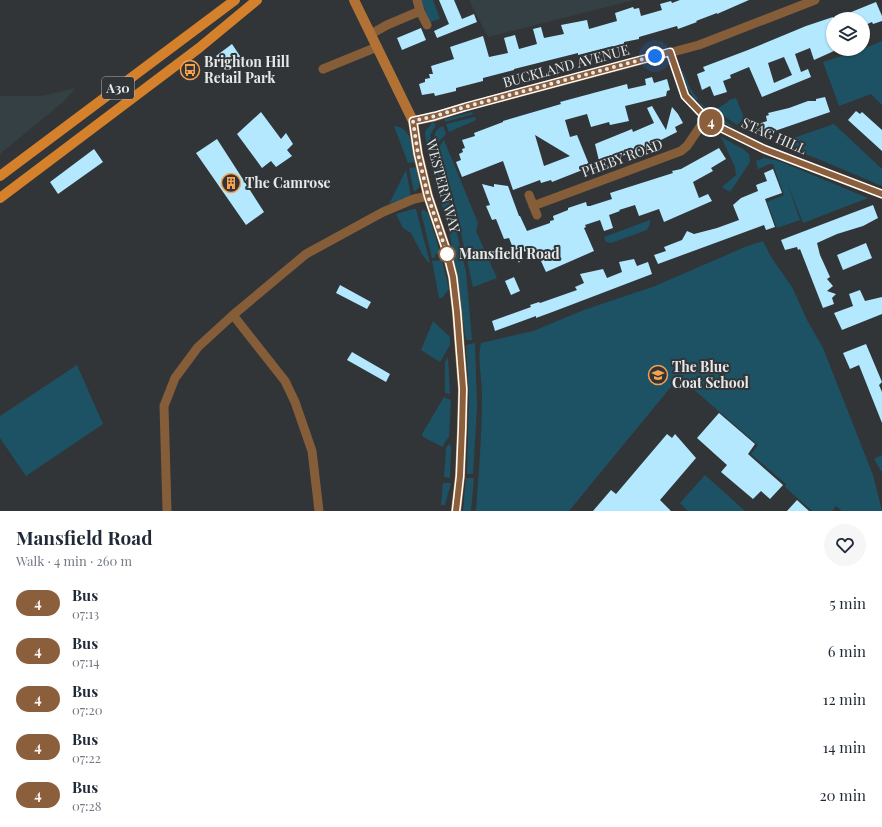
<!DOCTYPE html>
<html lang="en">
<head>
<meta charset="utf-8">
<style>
  :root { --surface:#fff; --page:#f6f6f7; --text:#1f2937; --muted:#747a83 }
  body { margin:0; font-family:"Playfair Display",serif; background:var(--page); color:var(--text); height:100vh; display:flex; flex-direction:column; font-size:15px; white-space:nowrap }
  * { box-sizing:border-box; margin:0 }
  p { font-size:13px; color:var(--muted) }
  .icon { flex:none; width:22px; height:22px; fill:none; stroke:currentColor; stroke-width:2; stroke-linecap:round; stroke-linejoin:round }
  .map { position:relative; height:511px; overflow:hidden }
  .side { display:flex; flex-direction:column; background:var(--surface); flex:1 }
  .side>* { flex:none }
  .badge { padding:0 8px; border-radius:13px; font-size:14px; line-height:26px }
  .tools { position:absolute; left:826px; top:12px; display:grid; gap:8px }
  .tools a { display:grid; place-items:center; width:44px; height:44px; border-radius:50%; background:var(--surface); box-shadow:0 1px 3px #0004; font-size:20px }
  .you { position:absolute; width:20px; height:20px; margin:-10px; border:3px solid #fff; border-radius:50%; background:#1a73e8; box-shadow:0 0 0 6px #1a73e833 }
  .map>.badge { position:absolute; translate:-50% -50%; box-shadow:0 0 0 2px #fff }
  .round { display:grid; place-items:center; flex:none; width:42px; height:42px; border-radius:21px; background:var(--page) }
  .head { display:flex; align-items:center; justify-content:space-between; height:68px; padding:0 16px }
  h1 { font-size:19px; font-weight:700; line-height:30px }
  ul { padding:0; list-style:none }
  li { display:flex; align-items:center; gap:12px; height:48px; padding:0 16px }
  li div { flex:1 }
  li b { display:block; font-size:15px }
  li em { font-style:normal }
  li .badge { min-width:44px; font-weight:700; text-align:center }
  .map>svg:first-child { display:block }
  .built { fill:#354044 }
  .green { fill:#1d5265 }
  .building { fill:#b3e8ff; fill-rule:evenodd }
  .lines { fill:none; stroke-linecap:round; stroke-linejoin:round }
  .street { stroke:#865d39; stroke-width:9 }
  .secondary { stroke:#b37235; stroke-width:10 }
  .primary { stroke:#d5812c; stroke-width:10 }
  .line-casing { stroke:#fff; stroke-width:9 }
  .line { stroke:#8b5e3c; stroke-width:6 }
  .walk { stroke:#e6e8e9; stroke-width:4; stroke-dasharray:0 7.2 }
  .stop-dot { fill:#fff; stroke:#8b5e3c; stroke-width:2 }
  .labels { text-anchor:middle; stroke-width:4; stroke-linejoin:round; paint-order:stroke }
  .shield { fill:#313537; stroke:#b0b2b4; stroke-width:1 }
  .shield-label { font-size:13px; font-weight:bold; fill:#e6e8e9 }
  .poi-label { font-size:14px; font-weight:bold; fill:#e6e8e9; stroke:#313537; text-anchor:start }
  .street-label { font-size:14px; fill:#e6e8e9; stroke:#313537 }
  .stop-label { font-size:14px; font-weight:bold; fill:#e6e8e9; stroke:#313537; text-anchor:start }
</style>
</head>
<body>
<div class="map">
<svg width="882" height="511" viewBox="0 0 882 511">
  <rect width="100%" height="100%" fill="#313537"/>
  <path class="built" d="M469 0H634L488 37Z
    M76 88 63 102 0 154V96H41Z"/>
  <path class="green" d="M421 0H433L440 19 430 22Z
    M882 41V105L871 94 839 106 823 62 863 49Z
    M682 71H683L690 88 698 99 695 100 687 87Z
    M736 98 743 115V119L737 125 715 110 728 102 729 100Z
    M700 102 706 108 734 127C726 126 701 110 700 102Z
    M472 112 473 114 445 122V119Z
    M475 117 476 120 449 132 446 124Z
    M433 122 436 125 430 135 436 158 429 159 425 134 426 130Z
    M834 124 882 169V186L816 158 776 144Z
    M394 126C411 127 414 149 417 162L408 163Z
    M443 126 446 134 436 145C434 136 433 130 443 126Z
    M721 137 743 149 749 154 750 162 730 192 722 187 736 175 735 167Z
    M444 140 478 223 476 231 497 278 473 287 453 197 438 148Z
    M764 158 779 161 868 198 803 223 786 180 800 220 777 228 767 202 784 195 773 164H770L758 169 756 161Z
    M435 161 438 162 440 166 449 197 444 198 441 188H438L432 165 431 164V163Z
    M417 167 420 178 419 187 414 192 409 168Z
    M406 170 411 196 389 204Z
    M449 200 466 272 472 340H466L450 235 441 202Z
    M413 209H416L430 263 428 262 422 254 411 233 403 228 396 214Z
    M423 209 428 213 439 249 440 253 435 254 436 257 432 258 421 212Z
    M650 220V224L647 230 611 243 606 242 604 237Z
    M763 241 771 257 792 287 807 320 823 348 873 475 882 511H842L836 506 832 511H812L785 487 786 484 751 454 758 445 679 377 569 511H476C479 472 482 433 482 395 482 378 477 359 481 343L533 331 584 310 655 286 745 247Z
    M442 260 449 289 442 298H439L432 261Z
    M433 321 450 337V345L440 362 421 350Z
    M475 343 477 407 473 474H467L469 397 466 345Z
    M448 357 450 394 445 393V362Z
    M77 365 103 424 26 476 0 438V416Z
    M444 397 451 400 449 437 444 443 443 447 423 437 422 434Z
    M449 444 451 446 450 478 444 477 446 448Z
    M882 455V471H881L874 459Z
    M705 475 745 511H688L680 503Z
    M466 478H474L471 511H463Z
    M443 483H451L445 505H441Z"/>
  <path class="building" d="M439 0H454L462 19 474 14 477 22 437 38 434 31 449 24Z
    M680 0H749L717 14V13L696 21 697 22 678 29 677 26 639 37V39L624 42V44L613 47V46L578 55V53L514 69V70L483 78V81L456 88V91L435 96 434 93 422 95 419 84 425 82V79L430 78 429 74H433L431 66 454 59 450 47 483 36 489 57 508 53 504 38 515 35 519 49 537 44 533 29 541 27 544 38 564 34 561 25 587 20 589 29 617 21 615 13 633 7 634 9 639 8 641 16 662 10 660 4 671 1 672 3Z
    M876 2 882 16V21L873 24 872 22 863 26V19H834Z
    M833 17V35L829 36 831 40 829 41 834 51 814 60 810 48 795 54 801 72 808 69 811 77 762 97 749 67 730 75 731 78 723 81 727 92 714 96 710 86 702 90 697 74 705 71 703 67 748 50 806 26ZM784 57 792 75 774 83 768 63Z
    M421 28 426 40 402 50 397 38Z
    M232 44 242 59 227 70 216 56Z
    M652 77 654 83 667 79 670 90 667 91 666 96 625 106 629 121 610 125 609 122 591 127 587 114 565 120 570 137 577 135 590 167 552 182 551 180 541 183 540 180 513 190 503 161 462 177 456 162 461 160 459 154 463 152 462 149 465 148 462 140 475 136 474 133 503 122V121L561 104 560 102 627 84 628 89 646 85 645 79ZM535 135 570 156 544 166Z
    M825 97 830 112 763 135 762 133 758 135 755 125 767 121 766 116 769 115 768 113 789 108 808 101H816V99Z
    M652 106 666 130 672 107 678 114 683 123 675 127 677 132 637 152 627 155V154L600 165 595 144 632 129 633 132 654 123 647 108Z
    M856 111 860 114 862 112 882 130V151L848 120Z
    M261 112 281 139 286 133 293 144 287 150 292 156 276 167 271 161 262 168 237 134Z
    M217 139 264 212 246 225 196 153Z
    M719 148 726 159 711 168 713 171 693 182 699 198 708 194 712 201 664 222 659 209 639 216 635 205 619 210 620 211 609 215 613 228 604 231 600 220 585 225 586 227 584 228 594 251 546 272 535 248 523 252 519 263 509 238 504 239 496 219 492 220 486 206 490 205 482 184 494 187V184L508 186 519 216H520L527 231 550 223V221L554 220 553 216 568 210V208L586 202 587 206H590L612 199 610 193 673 173 672 171 681 169Z
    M94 149 103 162 58 194 50 182Z
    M773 169 782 193 765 199 775 227 766 230 764 225 658 264 654 255 666 251 664 247 682 240 687 231 694 234 717 228 739 220 733 205 741 198 758 191 756 185 767 181 764 173Z
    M873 205 878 218 863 226 837 234 817 243 820 255 830 277 827 279 833 286 827 291 836 294 832 298 834 304 823 308 800 249 798 250 797 247 785 250 781 240Z
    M866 243 872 258 843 270 837 255Z
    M634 259 637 266 648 262 652 274 555 311 536 318V316L495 331 492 321 531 307 530 305 539 302 540 303 577 290 575 287 584 283 580 274 603 269 607 278 622 272 619 262Z
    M514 277 520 291 511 295 505 281Z
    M340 285 371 302 367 309 336 293Z
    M860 290 865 301 882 297V314L842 330 834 313 853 306 849 294Z
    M866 344 882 382 879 385 882 392V423L859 365 850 369 843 353Z
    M352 352 390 374 386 382 347 360Z
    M719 413 755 444 748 454 783 485 770 499 761 491 753 499 721 472 727 465 697 438Z
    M667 434 672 438 675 434 696 458 660 500 671 511H593L611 490 616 494Z
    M797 500 809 511H787Z"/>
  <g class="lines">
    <path class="street" d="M417 0 420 11 427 25
      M371 34 387 25 420 11
      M670 53 685 96 706 118 719 127 764 149 882 194
      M323 69 377 47
      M413 121 435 117 465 107 699 45 815 0
      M529 195 537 215
      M533 206 681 151 687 146 706 118
      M233 315 285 381 295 402 312 451 319 511
      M167 511 164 406 175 378 198 347 233 315 306 254 383 212 414 199 428 196"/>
    <path class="secondary" d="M354 0 413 121 418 154 428 196 446 249 453 277 457 312 463 389 462 429 460 476 456 511"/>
    <path class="primary" d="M0 176 235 0
      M0 198 199 48 257 0"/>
  </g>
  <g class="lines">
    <defs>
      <path id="line" d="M456 511 460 476 462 428 463 389 457 312 453 277 446 249 428 196 418 154 413 121 435 116 465 107 670 52 685 96 706 118 719 127 764 149 882 194"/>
    </defs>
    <use href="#line" class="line-casing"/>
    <use href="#line" class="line"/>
    <path class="walk" d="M447 254 428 196 418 154 413 121 435 116 465 107 655 56"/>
  </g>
  <defs>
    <symbol id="bus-ring" viewBox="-11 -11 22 22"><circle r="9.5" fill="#313537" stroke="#f9a04c" stroke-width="1.5"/><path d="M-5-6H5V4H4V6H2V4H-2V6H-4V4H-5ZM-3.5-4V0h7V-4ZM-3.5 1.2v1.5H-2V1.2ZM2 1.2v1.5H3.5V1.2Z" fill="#f9a04c"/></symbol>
    <symbol id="building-ring" viewBox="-11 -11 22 22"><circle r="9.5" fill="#313537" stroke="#f9a04c" stroke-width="1.5"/><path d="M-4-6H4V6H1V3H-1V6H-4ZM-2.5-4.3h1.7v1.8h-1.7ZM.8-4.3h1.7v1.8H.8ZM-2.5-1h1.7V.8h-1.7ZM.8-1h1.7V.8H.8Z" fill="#f9a04c"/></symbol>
    <symbol id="school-ring" viewBox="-11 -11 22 22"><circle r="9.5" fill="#313537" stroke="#f9a04c" stroke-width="1.5"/><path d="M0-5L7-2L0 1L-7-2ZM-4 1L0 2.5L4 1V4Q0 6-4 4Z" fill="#f9a04c"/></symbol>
  </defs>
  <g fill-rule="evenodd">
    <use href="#bus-ring" x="179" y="59" width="22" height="22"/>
    <use href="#building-ring" x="220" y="172" width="22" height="22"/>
    <use href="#school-ring" x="647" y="364" width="22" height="22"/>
  </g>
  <circle class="stop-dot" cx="447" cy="254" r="8"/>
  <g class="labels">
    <rect class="shield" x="102" y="77" width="32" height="22" rx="3"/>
    <g class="shield-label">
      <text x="118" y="93">A30</text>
    </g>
    <g class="poi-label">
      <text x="204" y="67">Brighton Hill<tspan x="204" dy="16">Retail Park</tspan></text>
      <text x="245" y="188">The Camrose</text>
      <text x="672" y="372">The Blue<tspan x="672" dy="16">Coat School</tspan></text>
    </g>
    <g class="street-label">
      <text transform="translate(566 66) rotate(-15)" y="5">BUCKLAND AVENUE</text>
      <text transform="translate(774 136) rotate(24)" y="5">STAG HILL</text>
      <text transform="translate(622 158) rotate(-20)" y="5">PHEBY ROAD</text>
      <text transform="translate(443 186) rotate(75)" y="5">WESTERN WAY</text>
    </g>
    <g class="stop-label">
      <text x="459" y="259">Mansfield Road</text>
    </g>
  </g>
</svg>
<div class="tools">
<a><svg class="icon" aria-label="layers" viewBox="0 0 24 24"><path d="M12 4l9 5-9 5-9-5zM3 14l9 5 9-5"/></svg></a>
</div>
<div class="you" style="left:655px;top:56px"></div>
<b class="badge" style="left:711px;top:122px;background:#8b5e3c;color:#fff">4</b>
</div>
<section class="side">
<div class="head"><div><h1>Mansfield Road</h1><p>Walk · 4 min · 260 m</p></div><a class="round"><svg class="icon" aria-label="heart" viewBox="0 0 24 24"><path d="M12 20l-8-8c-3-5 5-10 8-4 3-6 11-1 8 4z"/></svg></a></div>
<ul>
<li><span class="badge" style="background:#8b5e3c;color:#fff">4</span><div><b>Bus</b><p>07:13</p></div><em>5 min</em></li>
<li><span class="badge" style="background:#8b5e3c;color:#fff">4</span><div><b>Bus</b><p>07:14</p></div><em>6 min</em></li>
<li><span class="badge" style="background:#8b5e3c;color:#fff">4</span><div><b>Bus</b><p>07:20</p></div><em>12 min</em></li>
<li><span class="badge" style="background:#8b5e3c;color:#fff">4</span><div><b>Bus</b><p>07:22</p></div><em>14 min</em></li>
<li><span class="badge" style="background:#8b5e3c;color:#fff">4</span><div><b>Bus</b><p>07:28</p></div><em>20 min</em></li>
</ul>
</section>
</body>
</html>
